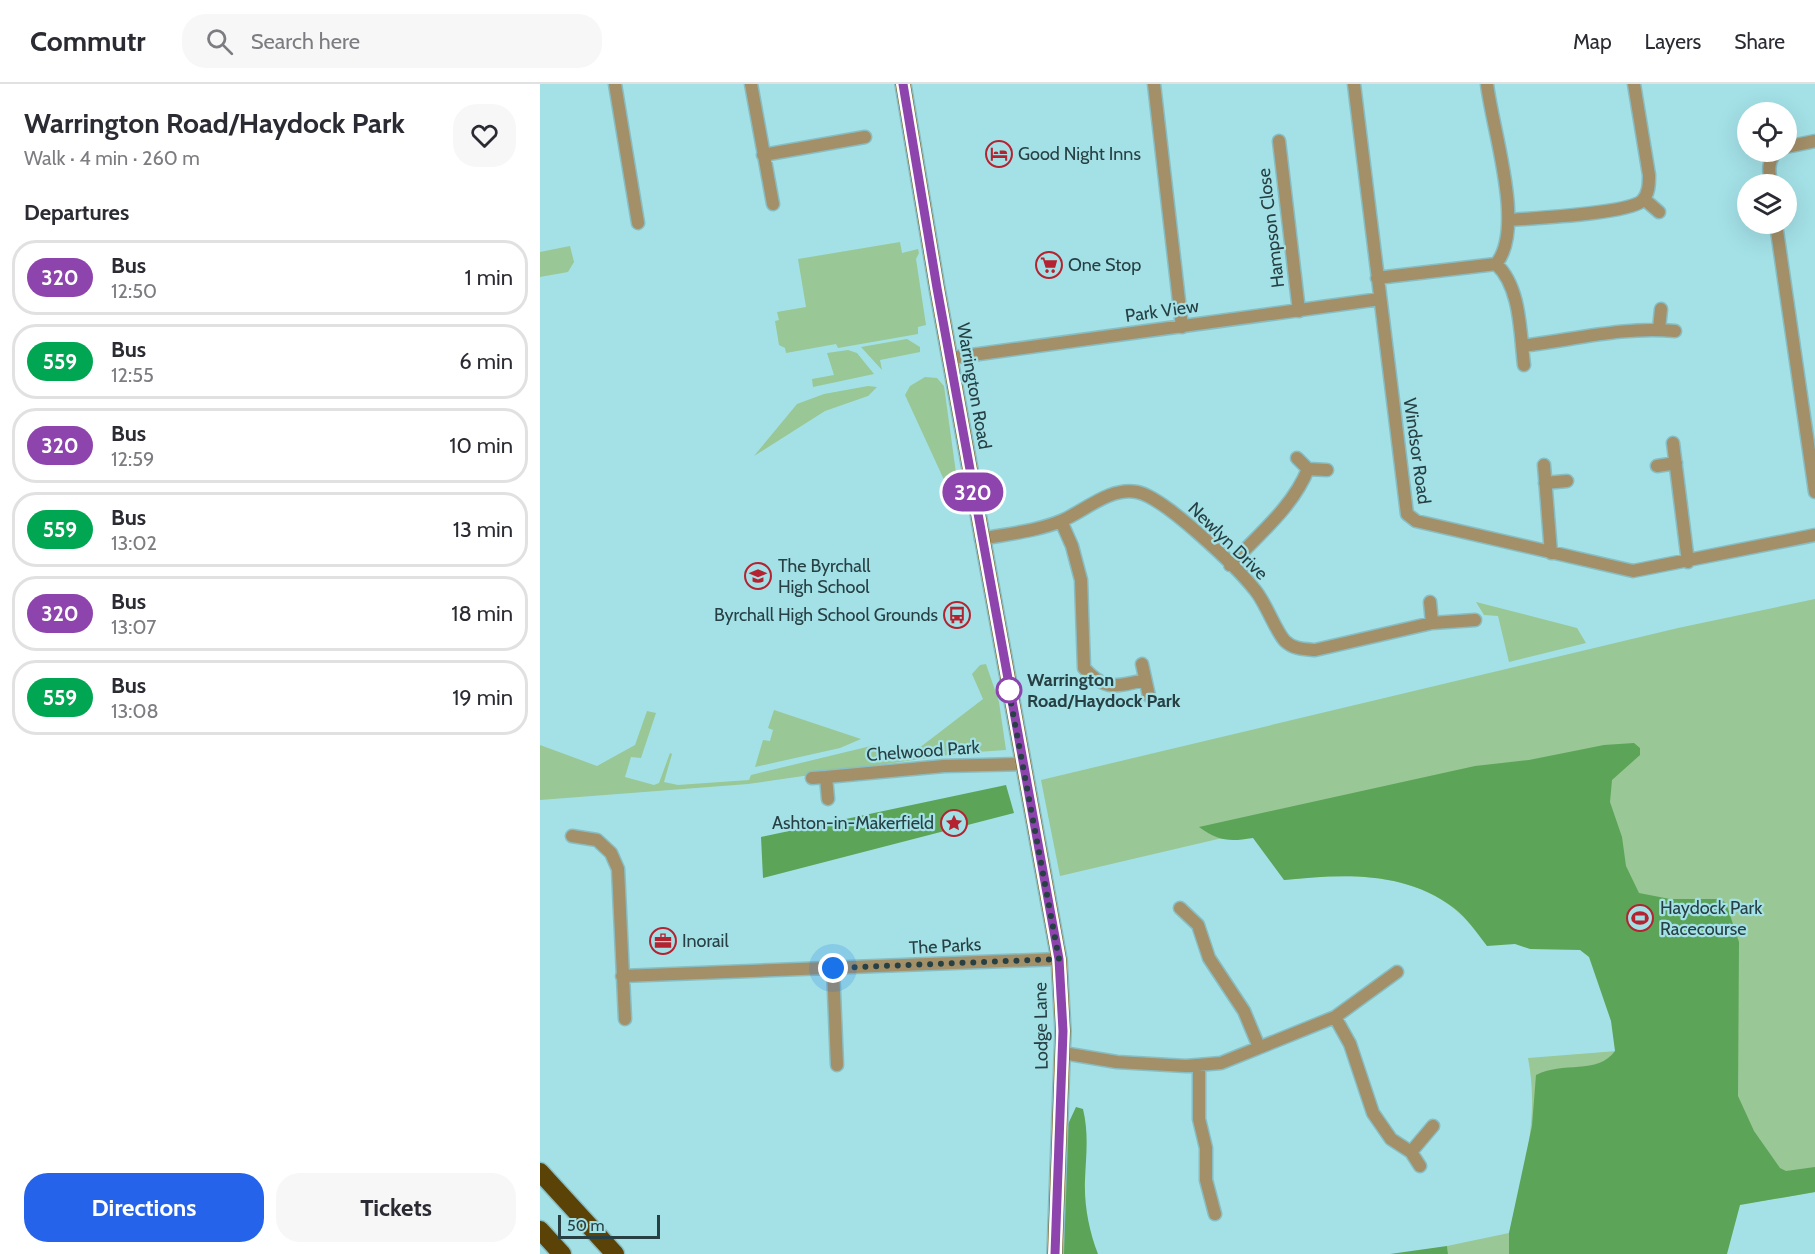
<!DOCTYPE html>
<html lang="en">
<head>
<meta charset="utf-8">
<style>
  :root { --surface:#fff; --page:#f7f7f7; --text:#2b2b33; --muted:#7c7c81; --line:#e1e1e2; --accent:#2563eb }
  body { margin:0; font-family:Cabin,sans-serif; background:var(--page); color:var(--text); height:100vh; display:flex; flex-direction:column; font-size:22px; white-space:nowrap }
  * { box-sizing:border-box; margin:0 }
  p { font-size:20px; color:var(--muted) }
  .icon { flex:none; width:33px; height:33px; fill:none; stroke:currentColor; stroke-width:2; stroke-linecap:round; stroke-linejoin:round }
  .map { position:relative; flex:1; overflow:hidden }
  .side { display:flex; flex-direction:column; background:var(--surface); width:540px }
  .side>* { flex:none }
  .badge { padding:0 12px; border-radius:20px; font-size:21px; line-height:39px }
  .tools { position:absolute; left:1197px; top:18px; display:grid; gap:12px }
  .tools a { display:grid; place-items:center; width:60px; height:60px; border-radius:50%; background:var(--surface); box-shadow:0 6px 24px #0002; font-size:30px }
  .scale { position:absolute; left:18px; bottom:15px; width:102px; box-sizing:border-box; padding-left:6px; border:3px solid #274043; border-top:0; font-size:16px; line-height:21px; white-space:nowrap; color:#274043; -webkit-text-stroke:4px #a3e1e7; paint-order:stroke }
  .you { position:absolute; width:30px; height:30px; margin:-15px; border:4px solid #fff; border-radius:50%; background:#1a73e8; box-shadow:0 0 0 9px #1a73e833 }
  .map>.badge { position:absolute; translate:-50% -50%; box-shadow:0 0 0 3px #fff }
  h2 { padding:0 24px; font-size:22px; line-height:54px }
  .round { display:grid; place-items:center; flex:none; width:63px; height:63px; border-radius:24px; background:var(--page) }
  .head { display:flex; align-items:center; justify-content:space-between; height:102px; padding:0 24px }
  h1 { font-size:28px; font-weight:700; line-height:45px }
  .primary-button { display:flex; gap:12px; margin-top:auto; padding:12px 24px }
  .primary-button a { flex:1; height:69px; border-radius:24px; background:var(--accent); color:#fff; font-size:24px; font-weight:700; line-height:69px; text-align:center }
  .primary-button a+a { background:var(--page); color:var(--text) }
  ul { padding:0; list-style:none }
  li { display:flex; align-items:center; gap:18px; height:75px; margin:0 12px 9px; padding:0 12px; border:3px solid var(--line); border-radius:24px }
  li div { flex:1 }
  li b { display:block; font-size:22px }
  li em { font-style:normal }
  li .badge { min-width:66px; font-weight:700; text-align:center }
  header { display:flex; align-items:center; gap:36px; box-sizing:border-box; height:84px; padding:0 30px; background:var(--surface); border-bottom:2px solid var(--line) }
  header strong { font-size:28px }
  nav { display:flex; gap:33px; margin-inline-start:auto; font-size:21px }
  .search { width:420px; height:54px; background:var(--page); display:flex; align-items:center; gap:15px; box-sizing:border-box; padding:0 21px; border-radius:24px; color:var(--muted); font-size:22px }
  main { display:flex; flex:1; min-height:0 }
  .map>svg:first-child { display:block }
  .green { fill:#99c795 }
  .forest { fill:#5ca458 }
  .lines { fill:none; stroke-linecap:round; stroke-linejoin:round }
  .street-casing { stroke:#88bec3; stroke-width:15 }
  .primary-casing { stroke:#88bec3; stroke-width:18 }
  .highway-casing { stroke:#88bec3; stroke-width:21 }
  .street { stroke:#a38f68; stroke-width:12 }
  .primary { stroke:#735512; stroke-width:15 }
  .highway { stroke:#5b4207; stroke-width:18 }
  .line-casing { stroke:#fff; stroke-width:14 }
  .line { stroke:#8e44ad; stroke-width:9 }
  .walk { stroke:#274043; stroke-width:6; stroke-dasharray:0 10.8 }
  .stop-dot { fill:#fff; stroke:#8e44ad; stroke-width:3 }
  .labels { text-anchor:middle; stroke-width:4.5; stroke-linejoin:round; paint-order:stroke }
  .poi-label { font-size:18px; fill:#274043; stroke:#a3e1e7; text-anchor:start }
  .street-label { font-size:18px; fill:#274043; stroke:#a3e1e7 }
  .stop-label { font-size:18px; font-weight:bold; fill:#274043; stroke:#a3e1e7; text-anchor:start }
</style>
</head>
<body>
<header>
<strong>Commutr</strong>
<div class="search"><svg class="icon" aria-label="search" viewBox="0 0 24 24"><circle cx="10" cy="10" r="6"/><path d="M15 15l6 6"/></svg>Search here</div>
<nav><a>Map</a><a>Layers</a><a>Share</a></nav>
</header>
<main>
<section class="side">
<div class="head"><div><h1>Warrington Road/Haydock Park</h1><p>Walk · 4 min · 260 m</p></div><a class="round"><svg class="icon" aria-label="heart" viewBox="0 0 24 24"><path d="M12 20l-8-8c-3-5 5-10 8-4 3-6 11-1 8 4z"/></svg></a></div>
<h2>Departures</h2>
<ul>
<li><span class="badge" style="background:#8e44ad;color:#fff">320</span><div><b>Bus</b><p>12:50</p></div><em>1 min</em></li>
<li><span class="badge" style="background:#00a651;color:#fff">559</span><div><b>Bus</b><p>12:55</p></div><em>6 min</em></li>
<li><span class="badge" style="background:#8e44ad;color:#fff">320</span><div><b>Bus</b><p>12:59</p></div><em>10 min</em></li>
<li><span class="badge" style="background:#00a651;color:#fff">559</span><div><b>Bus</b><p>13:02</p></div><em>13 min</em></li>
<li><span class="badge" style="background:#8e44ad;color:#fff">320</span><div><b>Bus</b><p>13:07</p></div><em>18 min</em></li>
<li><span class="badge" style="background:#00a651;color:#fff">559</span><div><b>Bus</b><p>13:08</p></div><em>19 min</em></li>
</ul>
<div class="primary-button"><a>Directions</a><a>Tickets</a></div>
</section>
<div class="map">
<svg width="1275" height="1170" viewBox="0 0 1275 1170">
  <rect width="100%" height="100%" fill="#a3e1e7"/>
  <path class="green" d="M360 158 362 169 378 165 379 169 376 175 386 241 378 243V250L298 264 296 260 246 269 245 264 239 261 235 237 239 236 237 228 266 223 258 175Z
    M30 162 34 178 28 188 0 193V168Z
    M367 255 380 263V268L340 276 342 286 321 263Z
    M308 266 317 269 334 290 273 303 272 295 294 291 287 269Z
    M385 293 397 294 404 302 419 411H411L365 311 370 302Z
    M328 302 337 303 328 312 285 327 214 372 257 320 284 310Z
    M1275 515V1108C1174 1126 1071 1136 969 1154V1170H908L907 1162 969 1149C983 1089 1000 1036 988 974L1077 967 1063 858 930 840C883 786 808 789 744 796L725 744 520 792 501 696 1138 544Z
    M936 518 1037 544 1046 559 969 578 958 532 944 531Z
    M446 580 459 618 466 666 422 669 208 700 0 716V661L57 682 95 661 107 627 116 629 101 674 91 673 85 693 114 701 119 699 130 669 132 670 124 698 138 701 209 696 211 691 335 661 341 673 370 671 443 615 432 590 440 581Z
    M234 626 321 655 300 664 215 683 223 656 230 657 233 646 228 644Z"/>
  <path class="forest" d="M1094 659 1100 664V671L1072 696 1070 718 1082 753 1086 782 1099 809 1130 815H1180L1186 819 1199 858 1198 1012 1214 1047 1240 1084 1246 1087 1275 1083V1108L1200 1121 1187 1170H969V1149L992 1042 996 991C1022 977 1058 991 1075 967L1071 937 1049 873 1040 866 990 865 975 860 947 862C937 849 927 834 914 824 864 786 801 790 744 796L713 754C689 758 678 757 659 743L935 682 989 676 1064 661Z
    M466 701 474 729 223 794 221 753Z
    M536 1023 543 1025C549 1050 546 1071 545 1096 544 1121 549 1147 558 1170H522L523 1051Z
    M907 1162 908 1170H850Z"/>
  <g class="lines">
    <defs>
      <path id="street" d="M75 0 98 139
        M211 0 233 120
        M614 0 642 243
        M814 0 867 430 876 437 1093 487 1275 451
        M739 57 759 227
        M1246 63 1275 57
        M223 71 325 53
        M1231 100C1229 88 1227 78 1236 68
        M1104 115 1119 128
        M969 136C994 134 1086 130 1102 117 1109 110 1109 100 1109 91L1094 0
        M1236 140 1275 408
        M956 180C981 203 980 249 984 281
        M837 194 956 180C986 144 952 45 947 0
        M1119 245 1121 225
        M982 262C1033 256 1083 242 1135 247
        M410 274 840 215
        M1133 359 1148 478
        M757 374 768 385 787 386
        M1004 381 1011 469
        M1117 382 1136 379
        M1005 399 1027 397
        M521 437 532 462 541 496 544 584C566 608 576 602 605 596
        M441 455C467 450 497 447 521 437 545 427 569 403 597 408 624 413 697 483 715 506 726 519 736 548 745 557 753 565 764 565 775 566L892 539 935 536
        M690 481C718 451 753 423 768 385
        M890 518 892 539
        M602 580 609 612
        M286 693 404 682 483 680
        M272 694 286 693 288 715
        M32 752 57 756 71 769 78 785 85 935
        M640 824 658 841 669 874 704 927 719 963
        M293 884 297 981
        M82 892 519 875
        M795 933 810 960 833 1029 851 1055 871 1068 880 1082
        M523 969 577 978 646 982 681 979 795 933 857 888
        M659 982V1035L666 1064V1096L675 1130
        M871 1068 893 1042"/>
      <path id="primary" d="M363 0 397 204 519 875 523 947 515 1170"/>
      <path id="highway" d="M0 1088 75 1170
        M0 1146 22 1170"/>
    </defs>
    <use href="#street" class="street-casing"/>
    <use href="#primary" class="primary-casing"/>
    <use href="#highway" class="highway-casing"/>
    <use href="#street" class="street"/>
    <use href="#primary" class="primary"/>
    <use href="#highway" class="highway"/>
  </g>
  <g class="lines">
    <defs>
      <path id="line" d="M363 0 397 204 519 875 523 947 515 1170"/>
    </defs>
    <use href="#line" class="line-casing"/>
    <use href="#line" class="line"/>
    <path class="walk" d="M293 884 519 875 467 597 469 606"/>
  </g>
  <defs>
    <symbol id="hotel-ring" viewBox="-11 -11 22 22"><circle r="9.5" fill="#a3e1e7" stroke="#b4232f" stroke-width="1.5"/><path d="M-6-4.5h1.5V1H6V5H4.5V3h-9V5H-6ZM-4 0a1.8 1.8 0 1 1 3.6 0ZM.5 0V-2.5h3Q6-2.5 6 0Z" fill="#b4232f"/></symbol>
    <symbol id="supermarket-ring" viewBox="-11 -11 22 22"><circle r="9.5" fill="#a3e1e7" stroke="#b4232f" stroke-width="1.5"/><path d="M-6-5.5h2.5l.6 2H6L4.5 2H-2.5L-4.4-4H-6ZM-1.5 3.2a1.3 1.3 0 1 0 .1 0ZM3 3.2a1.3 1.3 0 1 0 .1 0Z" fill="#b4232f"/></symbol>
    <symbol id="school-ring" viewBox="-11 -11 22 22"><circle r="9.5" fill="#a3e1e7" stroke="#b4232f" stroke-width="1.5"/><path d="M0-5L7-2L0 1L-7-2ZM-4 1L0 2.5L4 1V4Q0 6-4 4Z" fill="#b4232f"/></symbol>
    <symbol id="bus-ring" viewBox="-11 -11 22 22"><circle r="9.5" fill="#a3e1e7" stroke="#b4232f" stroke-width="1.5"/><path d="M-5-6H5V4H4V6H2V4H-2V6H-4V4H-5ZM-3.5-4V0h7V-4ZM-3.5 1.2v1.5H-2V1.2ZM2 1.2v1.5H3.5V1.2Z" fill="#b4232f"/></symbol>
    <symbol id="sight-ring" viewBox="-11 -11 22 22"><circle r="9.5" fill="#a3e1e7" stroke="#b4232f" stroke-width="1.5"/><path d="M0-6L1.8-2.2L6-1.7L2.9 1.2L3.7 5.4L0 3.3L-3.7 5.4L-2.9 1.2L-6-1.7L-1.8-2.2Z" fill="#b4232f"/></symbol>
    <symbol id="stadium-ring" viewBox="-11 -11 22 22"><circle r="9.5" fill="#a3e1e7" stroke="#b4232f" stroke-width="1.5"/><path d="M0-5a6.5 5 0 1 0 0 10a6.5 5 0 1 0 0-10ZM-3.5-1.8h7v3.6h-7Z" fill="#b4232f"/></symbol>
    <symbol id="office-ring" viewBox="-11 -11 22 22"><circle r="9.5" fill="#a3e1e7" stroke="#b4232f" stroke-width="1.5"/><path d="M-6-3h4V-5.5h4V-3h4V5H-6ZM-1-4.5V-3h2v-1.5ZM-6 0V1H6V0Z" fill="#b4232f"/></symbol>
  </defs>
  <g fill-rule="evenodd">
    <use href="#hotel-ring" x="444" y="55" width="30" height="30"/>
    <use href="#supermarket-ring" x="494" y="166" width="30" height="30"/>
    <use href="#school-ring" x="203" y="477" width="30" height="30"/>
    <use href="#bus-ring" x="402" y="516" width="30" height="30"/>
    <use href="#sight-ring" x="399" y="724" width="30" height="30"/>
    <use href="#stadium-ring" x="1085" y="819" width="30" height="30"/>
    <use href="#office-ring" x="108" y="842" width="30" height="30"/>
  </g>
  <circle class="stop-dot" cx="469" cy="606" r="12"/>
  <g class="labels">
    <g class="poi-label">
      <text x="478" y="76">Good Night Inns</text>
      <text x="528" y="187">One Stop</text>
      <text x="238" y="488">The Byrchall<tspan x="238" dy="21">High School</tspan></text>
      <text x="398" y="537" text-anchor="end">Byrchall High School Grounds</text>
      <text x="394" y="745" text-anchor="end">Ashton-in-Makerfield</text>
      <text x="1120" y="830">Haydock Park<tspan x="1120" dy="21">Racecourse</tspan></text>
      <text x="142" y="863">Inorail</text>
    </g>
    <g class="street-label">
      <text transform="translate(731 144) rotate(-97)" y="6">Hampson Close</text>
      <text transform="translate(622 227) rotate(-8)" y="6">Park View</text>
      <text transform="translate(434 302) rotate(80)" y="6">Warrington Road</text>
      <text transform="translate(877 367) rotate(82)" y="6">Windsor Road</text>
      <text transform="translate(688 457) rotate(44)" y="6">Newlyn Drive</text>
      <text transform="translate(383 667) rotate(-4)" y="6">Chelwood Park</text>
      <text transform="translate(405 862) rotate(-3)" y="6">The Parks</text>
      <text transform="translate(501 942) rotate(-91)" y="6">Lodge Lane</text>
    </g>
    <g class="stop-label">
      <text x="487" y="602">Warrington<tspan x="487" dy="21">Road/Haydock Park</tspan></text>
    </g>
  </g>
</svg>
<div class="tools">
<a><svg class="icon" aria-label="locate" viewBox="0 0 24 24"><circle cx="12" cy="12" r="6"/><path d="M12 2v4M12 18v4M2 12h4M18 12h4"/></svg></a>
<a><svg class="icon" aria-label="layers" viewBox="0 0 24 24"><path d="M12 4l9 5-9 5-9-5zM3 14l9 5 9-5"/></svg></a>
</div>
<div class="scale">50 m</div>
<div class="you" style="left:293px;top:884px"></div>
<b class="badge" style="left:433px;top:408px;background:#8e44ad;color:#fff">320</b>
</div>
</main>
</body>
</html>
